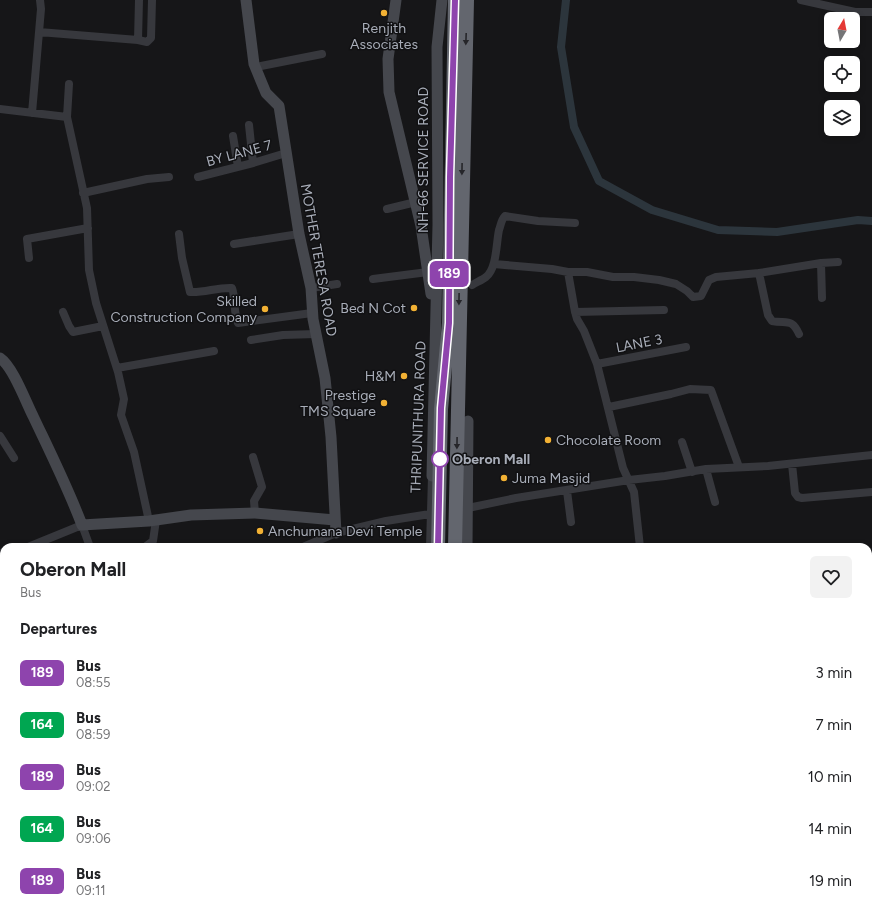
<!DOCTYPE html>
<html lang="en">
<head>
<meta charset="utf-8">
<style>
  :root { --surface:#fff; --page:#f2f2f2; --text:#202124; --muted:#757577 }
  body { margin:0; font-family:Figtree,sans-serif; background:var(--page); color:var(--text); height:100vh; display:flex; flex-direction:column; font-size:15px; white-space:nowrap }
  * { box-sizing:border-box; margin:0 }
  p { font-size:13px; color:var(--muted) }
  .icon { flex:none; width:22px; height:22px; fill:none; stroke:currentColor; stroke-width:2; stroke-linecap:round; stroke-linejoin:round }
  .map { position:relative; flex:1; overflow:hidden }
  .panel { position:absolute; left:0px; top:543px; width:872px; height:372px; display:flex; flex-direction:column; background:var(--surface); border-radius:12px 12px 0 0; box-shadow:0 2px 6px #0003 }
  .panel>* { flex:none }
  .badge { padding:0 8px; border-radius:6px; font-size:14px; line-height:26px }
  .needle { width:26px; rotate:10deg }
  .tools { position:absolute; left:824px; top:12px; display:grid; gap:8px }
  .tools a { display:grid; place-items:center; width:36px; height:36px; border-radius:6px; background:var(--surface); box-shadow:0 2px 6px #0003; font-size:20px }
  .map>.badge { position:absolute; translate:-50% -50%; box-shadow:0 0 0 2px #fff }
  h2 { padding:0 20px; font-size:15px; line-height:36px }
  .round { display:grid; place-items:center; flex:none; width:42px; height:42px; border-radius:6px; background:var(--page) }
  .summary { display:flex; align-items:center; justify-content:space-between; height:68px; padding:0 20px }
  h1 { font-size:19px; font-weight:700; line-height:30px }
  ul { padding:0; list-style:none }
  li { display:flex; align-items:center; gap:12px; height:52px; padding:0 20px }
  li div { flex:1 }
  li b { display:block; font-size:15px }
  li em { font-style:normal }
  li .badge { min-width:44px; font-weight:700; text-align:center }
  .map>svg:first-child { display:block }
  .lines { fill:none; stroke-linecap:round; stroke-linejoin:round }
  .canal { stroke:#2c353c; stroke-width:8 }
  .street { stroke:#37383d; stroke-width:8 }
  .secondary { stroke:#45474d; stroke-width:11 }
  .highway { stroke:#63666e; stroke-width:14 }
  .oneway { fill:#26262a }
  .line-casing { stroke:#fff; stroke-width:9 }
  .line { stroke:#8e44ad; stroke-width:6 }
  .poi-dot { fill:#f2b134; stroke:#111113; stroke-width:1.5 }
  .stop-dot { fill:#fff; stroke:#8e44ad; stroke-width:2 }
  .labels { text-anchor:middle; stroke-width:3; stroke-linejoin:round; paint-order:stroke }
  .poi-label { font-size:14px; fill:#a8adb8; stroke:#111113; text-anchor:end }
  .street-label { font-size:14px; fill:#a8adb8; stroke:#111113 }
  .stop-label { font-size:14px; font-weight:bold; fill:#a8adb8; stroke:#111113; text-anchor:start }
</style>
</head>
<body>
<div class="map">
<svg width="872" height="915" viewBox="0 0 872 915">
  <rect width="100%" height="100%" fill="#161618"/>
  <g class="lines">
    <path class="canal" d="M566 0 561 47 574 127 599 181 652 210 718 230 777 232 858 220 872 221"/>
    <path class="street" d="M801 0 855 12H872
      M39 32 138 40 139 0
      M138 40 147 42 151 38 152 0
      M256 67 322 54
      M0 109 67 117 87 208 89 270 96 303 118 372 124 399 121 415 134 452 149 521
      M32 113 41 9 40 0
      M67 117 69 84
      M249 125 253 163
      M233 136 238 167
      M198 177 253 163 286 153
      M83 193 147 179 169 177
      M387 209 416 202
      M179 234 182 258 190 292C204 293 218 287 232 288 236 299 233 312 238 323L312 313
      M234 244 299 234
      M29 258 27 239 88 228
      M821 263 822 298
      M494 264 552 269 568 272H587L613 277H634L659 280 676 284 687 291 693 297 701 296 709 280 716 277 759 273 821 263 838 262
      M568 272 575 312
      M759 273 768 315 772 321C787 324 792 318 799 334
      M373 279 428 272
      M472 285C477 282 482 280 486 277 497 268 496 244 499 230 501 225 501 220 505 216L538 221 575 223
      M311 288 337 284
      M63 312 69 326 73 332 103 326
      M251 340 283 335 316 334
      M597 364 686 347
      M117 368 214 351
      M609 407 671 394 690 389 711 390 739 467
      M0 436 14 458
      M682 442 692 472
      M253 457 262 487 254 501 255 513
      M792 464 795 493 798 497 802 498 872 492
      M706 469 715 502
      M567 491 571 522
      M468 508 516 498 629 480 665 476 706 469 768 466 872 455
      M28 547 82 525 90 547
      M145 547 153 541 156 520
      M303 547 336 533 386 521 430 514
      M430 547 432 476
      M640 547 634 492 623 468 597 364 584 331 577 319 575 312 664 310
      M0 553H4
      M868 611 872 607
      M0 796 4 795
      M0 829 4 837
      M36 911 37 915
      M202 911 203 915
      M403 911 404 915
      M629 911 650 915
      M266 915 268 911
      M599 915 617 911
      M665 915 666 911
      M701 915 703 911"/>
    <path class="secondary" d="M246 0 254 64 266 93 279 106 299 234 311 288 313 319 325 378 331 437 336 533
      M396 0 388 59 389 92 421 226 431 294
      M0 358C13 367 25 400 33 416 50 452 68 488 82 525L149 521 191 515 255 513 335 520
      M432 476 438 225 437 47 442 0
      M467 547 468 421
      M423 911V915
      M461 915V911"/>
    <path class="highway" d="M438 547 441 409 449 323 455 0
      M455 547 467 0
      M435 915V911
      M449 915V911"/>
  </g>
  <defs><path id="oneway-solid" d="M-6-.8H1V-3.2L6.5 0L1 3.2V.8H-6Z"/></defs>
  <g class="oneway">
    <use href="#oneway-solid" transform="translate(466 39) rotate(92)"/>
    <use href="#oneway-solid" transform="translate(462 169) rotate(91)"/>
    <use href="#oneway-solid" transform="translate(459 299) rotate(91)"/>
    <use href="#oneway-solid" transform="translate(457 443) rotate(91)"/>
  </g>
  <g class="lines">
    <defs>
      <path id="line" d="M438 547 441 408 449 323 450 177 455 0"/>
    </defs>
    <use href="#line" class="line-casing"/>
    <use href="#line" class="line"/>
  </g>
  <g class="poi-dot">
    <circle cx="384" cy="13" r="4"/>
    <circle cx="414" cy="308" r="4"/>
    <circle cx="265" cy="309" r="4"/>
    <circle cx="404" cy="376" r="4"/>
    <circle cx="384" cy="403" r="4"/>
    <circle cx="548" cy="440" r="4"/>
    <circle cx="504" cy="478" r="4"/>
    <circle cx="260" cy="531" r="4"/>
  </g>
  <circle class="stop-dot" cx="440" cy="459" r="8"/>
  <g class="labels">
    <g class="poi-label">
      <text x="384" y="33" text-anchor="middle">Renjith<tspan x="384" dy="16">Associates</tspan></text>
      <text x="257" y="306">Skilled<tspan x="257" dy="16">Construction Company</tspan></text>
      <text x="406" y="313">Bed N Cot</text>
      <text x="396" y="381">H&amp;M</text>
      <text x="376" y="400">Prestige<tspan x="376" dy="16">TMS Square</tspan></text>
      <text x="556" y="445" text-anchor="start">Chocolate Room</text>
      <text x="512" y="483" text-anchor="start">Juma Masjid</text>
      <text x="268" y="536" text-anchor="start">Anchumana Devi Temple</text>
    </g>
    <g class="street-label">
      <text transform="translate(239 153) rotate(-15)" y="5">BY LANE 7</text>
      <text transform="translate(423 160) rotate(-90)" y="5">NH-66 SERVICE ROAD</text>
      <text transform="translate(319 260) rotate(80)" y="5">MOTHER TERESA ROAD</text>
      <text transform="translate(639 343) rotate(-11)" y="5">LANE 3</text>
      <text transform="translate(418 417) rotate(-88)" y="5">THRIPUNITHURA ROAD</text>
    </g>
    <g class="stop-label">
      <text x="452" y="464">Oberon Mall</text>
    </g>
  </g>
</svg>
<div class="tools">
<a><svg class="needle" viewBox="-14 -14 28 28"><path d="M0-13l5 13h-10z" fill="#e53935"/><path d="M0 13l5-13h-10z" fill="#757577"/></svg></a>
<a><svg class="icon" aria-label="locate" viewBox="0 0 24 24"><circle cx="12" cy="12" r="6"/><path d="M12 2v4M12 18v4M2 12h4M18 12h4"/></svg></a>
<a><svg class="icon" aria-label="layers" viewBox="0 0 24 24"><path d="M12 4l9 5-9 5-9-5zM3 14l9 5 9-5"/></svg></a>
</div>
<b class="badge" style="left:449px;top:274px;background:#8e44ad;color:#fff">189</b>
<section class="panel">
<div class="summary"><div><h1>Oberon Mall</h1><p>Bus</p></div><a class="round"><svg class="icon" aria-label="heart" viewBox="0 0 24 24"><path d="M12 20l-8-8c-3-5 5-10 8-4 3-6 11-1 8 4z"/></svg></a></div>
<h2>Departures</h2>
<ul>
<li><span class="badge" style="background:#8e44ad;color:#fff">189</span><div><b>Bus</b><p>08:55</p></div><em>3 min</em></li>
<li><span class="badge" style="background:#00a651;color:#fff">164</span><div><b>Bus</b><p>08:59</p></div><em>7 min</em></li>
<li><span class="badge" style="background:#8e44ad;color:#fff">189</span><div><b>Bus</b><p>09:02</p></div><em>10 min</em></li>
<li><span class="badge" style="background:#00a651;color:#fff">164</span><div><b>Bus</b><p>09:06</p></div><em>14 min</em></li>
<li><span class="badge" style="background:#8e44ad;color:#fff">189</span><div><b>Bus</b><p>09:11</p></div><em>19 min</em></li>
</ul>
</section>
</div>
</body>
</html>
